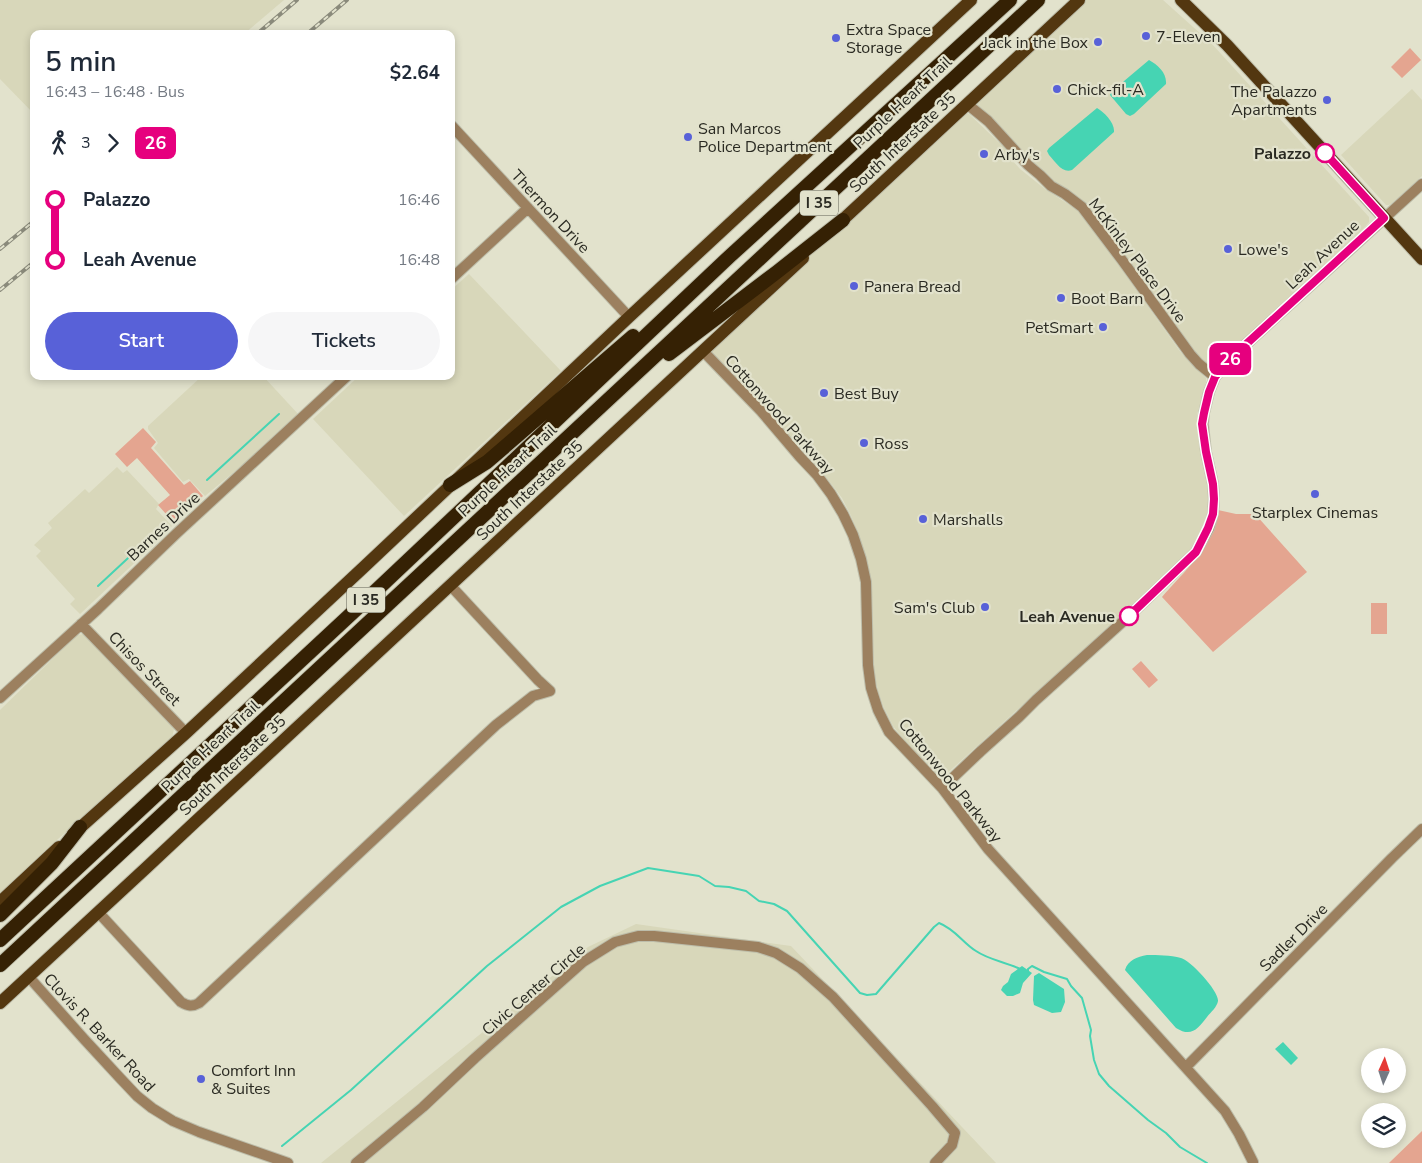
<!DOCTYPE html>
<html lang="en">
<head>
<meta charset="utf-8">
<style>
  :root { --surface:#fff; --page:#f6f6f7; --text:#1f2937; --muted:#747a83; --accent:#5861d8 }
  body { margin:0; font-family:"Nunito Sans",sans-serif; background:var(--page); color:var(--text); height:100vh; display:flex; flex-direction:column; font-size:19px; white-space:nowrap }
  * { box-sizing:border-box; margin:0 }
  p { font-size:16px; color:var(--muted) }
  .icon { flex:none; width:28px; height:28px; fill:none; stroke:currentColor; stroke-width:2; stroke-linecap:round; stroke-linejoin:round }
  .map { position:relative; flex:1; overflow:hidden }
  .details { position:absolute; left:30px; top:30px; width:425px; height:350px; display:flex; flex-direction:column; background:var(--surface); border-radius:10px; box-shadow:0 2px 8px #0003 }
  .details>* { flex:none }
  .badge { padding:0 10px; border-radius:8px; font-size:18px; line-height:32px }
  .needle { width:32px; rotate:3deg }
  .controls { position:absolute; left:1361px; top:1048px; display:grid; gap:10px }
  .controls a { display:grid; place-items:center; width:45px; height:45px; border-radius:50%; background:var(--surface); box-shadow:0 2px 8px #0003; font-size:25px }
  .map>.badge { position:absolute; translate:-50% -50%; box-shadow:0 0 0 2px #fff }
  .legs { display:flex; align-items:center; gap:8px; height:55px; padding:0 15px; font-size:16px }
  .legs p { margin-inline-start:auto }
  .overview { display:flex; align-items:center; justify-content:space-between; height:85px; padding:0 15px }
  h1 { font-size:28px; font-weight:600; line-height:38px }
  .primary-button { display:flex; gap:10px; margin-top:auto; padding:10px 15px }
  .primary-button a { flex:1; height:58px; border-radius:30px; background:var(--accent); color:#fff; font-size:20px; font-weight:600; line-height:58px; text-align:center }
  .primary-button a+a { background:var(--page); color:var(--text) }
  ul { padding:0 15px; list-style:none }
  li { display:flex; align-items:center; gap:18px; height:60px; font-size:19px }
  li i { display:grid; place-items:center; width:8px; height:100%; margin:0 6px; background:currentColor }
  li i::after { content:''; width:12px; height:12px; margin:-6px; border:4px solid; border-radius:50%; background:var(--surface) }
  li p { margin-inline-start:auto }
  li:first-child i { background:linear-gradient(#0000 50%,currentColor 0) }
  li:last-child i { background:linear-gradient(currentColor 50%,#0000 0) }
  .map>svg:first-child { display:block }
  .built { fill:#d8d7ba }
  .green { fill:#e4a590 }
  .water { fill:#46d4b3 }
  .lines { fill:none; stroke-linecap:round; stroke-linejoin:round }
  .stream { stroke:#46d4b3; stroke-width:2 }
  .minor-casing { stroke:#bdbdaa; stroke-width:12 }
  .major-casing { stroke:#bdbdaa; stroke-width:14 }
  .highway-casing { stroke:#bdbdaa; stroke-width:16 }
  .minor { stroke:#9c805f; stroke-width:10 }
  .major { stroke:#533710; stroke-width:12 }
  .highway { stroke:#352104; stroke-width:14 }
  .rail-casing { stroke:#8a8a7b; stroke-width:4 }
  .rail { stroke:#e2e2cc; stroke-width:2; stroke-dasharray:5.5; stroke-linecap:butt }
  .line-1-casing { stroke:#fff; stroke-width:11 }
  .line-1 { stroke:#e6007e; stroke-width:8 }
  .poi-dot { fill:#5861d8; stroke:#e2e2cc; stroke-width:2 }
  .stop-1-dot { fill:#fff; stroke:#e6007e; stroke-width:2.5 }
  .labels { text-anchor:middle; stroke-width:4.5; stroke-linejoin:round; paint-order:stroke }
  .shield { fill:#e2e2cc; stroke:#616155; stroke-width:1 }
  .shield-label { font-size:15px; font-weight:bold; fill:#2a2a22 }
  .poi-label { font-size:16px; fill:#2a2a22; stroke:#e2e2cc; text-anchor:start }
  .street-label { font-size:16px; fill:#2a2a22; stroke:#e2e2cc }
  .stop-label { font-size:16px; font-weight:bold; fill:#2a2a22; stroke:#e2e2cc; text-anchor:end }
</style>
</head>
<body>
<div class="map">
<svg width="1422" height="1163" viewBox="0 0 1422 1163">
  <rect width="100%" height="100%" fill="#e2e2cc"/>
  <path class="built" d="M0 0H284L244 34H34V114L0 79Z
    M1085 0H1163L1212 44 1369 217V222L1365 227 1225 356 1216 366 1209 365 1205 362 1190 346 1095 214 1080 198 1041 173 978 107 977 103Z
    M1412 89 1422 100V176L1392 203 1389 205H1386L1341 155Z
    M966 113 969 114 1008 151 1010 158 1020 169 1045 189 1077 210 1086 219 1179 350 1192 365 1206 378V382L1197 415 1199 445 1207 483 1209 498 1207 513 1201 531 1191 549 1103 632 942 778 939 777 935 774 905 741 893 726 884 708 878 691 874 672 872 592 869 570 859 535 851 516 842 498 829 481 714 356 712 353V349L713 346 882 188Z
    M469 274 561 371 404 516 313 419 359 376H451V290Z
    M202 376H263L299 415 270 442 205 496 189 479 183 482 154 448 158 443 148 429V426Z
    M117 467 123 473 127 470 159 504 156 509 172 526 161 538 80 614 70 604 75 599 36 556 41 551 34 545 52 528 48 523 85 489 89 493Z
    M84 634 174 729 172 738 49 847 0 894V710L77 635Z
    M636 924 791 946 996 1163H321L588 947Z"/>
  <path class="green" d="M1410 48 1421 60 1402 78 1391 67Z
    M143 428 156 442 151 448 184 485 190 481 203 496 174 523 158 505 170 495 137 458 127 467 115 454Z
    M1218 510 1236 514H1253L1256 515 1307 572 1213 652 1162 597C1180 576 1203 556 1213 529 1216 523 1217 517 1218 510Z
    M1371 603H1387V634H1371Z
    M1141 661 1158 680 1149 688 1132 669Z
    M1422 1131V1163H1389Z"/>
  <path class="water" d="M1149 60C1158 65 1167 73 1166 84L1134 114 1130 116 1126 114 1110 95 1111 92Z
    M1097 108C1104 112 1115 123 1114 132L1072 170C1062 174 1055 161 1049 155L1047 151 1049 148Z
    M1147 955C1158 955 1170 955 1181 958 1190 960 1219 991 1218 1001 1217 1007 1211 1012 1207 1017 1198 1028 1192 1038 1176 1028L1125 970C1128 960 1137 957 1147 955Z
    M1022 966 1032 973 1023 983 1020 993 1013 996H1007L1001 990 1003 986 1008 982 1011 974Z
    M1039 973 1064 989 1065 1002 1061 1012 1052 1013 1034 1005 1033 1000 1034 976Z
    M1283 1042 1298 1058 1291 1065 1275 1049Z"/>
  <g class="lines">
    <path class="stream" d="M207 480 279 414
      M98 586 155 533
      M1028 972V969L1032 966 1044 972 1067 979 1071 986 1082 998 1091 1030 1090 1036 1094 1060 1099 1074 1109 1086 1148 1120 1166 1133 1180 1147 1207 1163
      M282 1146 351 1090 487 966 561 907 600 886 648 868 699 876 715 886 729 887 746 891 759 901 774 904 787 911 860 993 867 995 876 994 934 927 939 923C955 929 963 943 976 951 989 960 1006 962 1020 969"/>
    <defs>
      <path id="minor" d="M967 104 988 121 1028 165 1040 175 1051 186 1065 194 1082 207 1122 260 1190 354 1199 364 1215 377
        M451 125 629 317
        M451 279 528 208
        M703 351 761 411 800 457 817 475 831 494 843 514 853 535 861 559 866 582 868 665 871 688 878 710 889 732 942 788 988 849 1225 1111 1239 1134 1253 1162
        M81 624 186 733
        M0 698 98 609 177 533 347 376
        M942 788 981 751 1019 717 1036 700 1129 616 1196 552 1209 528 1213 514 1214 499 1213 484 1206 452 1203 424 1204 413 1209 392 1215 377 1231 358 1422 184
        M98 912 181 1002C188 1006 192 1007 199 1003L496 725 533 696 550 691 538 680 450 585
        M28 976 84 1039 120 1078 137 1096 152 1108 173 1121 199 1132 288 1163
        M1186 1067 1392 858 1422 829
        M356 1163 423 1107 475 1058 583 962 615 942 638 936H654L758 947 776 953 800 968 833 997 932 1106 955 1133 952 1145 935 1163"/>
      <path id="major" d="M1181 0 1227 45 1422 259
        M835 227 1079 0
        M73 834 186 733 365 566 629 317 971 0
        M0 902 59 847
        M0 1003 146 868 194 823 803 258"/>
      <path id="highway" d="M669 354 777 272 843 220
        M450 485 487 462 633 336
        M0 915 52 863 80 827
        M0 940 365 601 730 256 1010 0
        M0 965 1038 0"/>
    </defs>
    <use href="#minor" class="minor-casing"/>
    <use href="#major" class="major-casing"/>
    <use href="#highway" class="highway-casing"/>
    <use href="#minor" class="minor"/>
    <use href="#major" class="major"/>
    <use href="#highway" class="highway"/>
    <defs>
      <path id="rail" d="M257 34 297 0
        M307 34 347 0
        M0 249 34 221
        M0 290 34 262"/>
    </defs>
    <use href="#rail" class="rail-casing"/>
    <use href="#rail" class="rail"/>
  </g>
  <g class="lines">
    <defs>
      <path id="line-1" d="M1129 616 1196 552 1208 528 1213 514 1214 499 1213 484 1206 452 1202 424 1204 413 1209 392 1215 377 1231 358 1384 218 1325 153"/>
    </defs>
    <use href="#line-1" class="line-1-casing"/>
    <use href="#line-1" class="line-1"/>
  </g>
  <g class="poi-dot">
    <circle cx="1146" cy="36" r="5"/>
    <circle cx="836" cy="38" r="5"/>
    <circle cx="1098" cy="42" r="5"/>
    <circle cx="1057" cy="89" r="5"/>
    <circle cx="1327" cy="100" r="5"/>
    <circle cx="688" cy="137" r="5"/>
    <circle cx="984" cy="154" r="5"/>
    <circle cx="1228" cy="249" r="5"/>
    <circle cx="854" cy="286" r="5"/>
    <circle cx="1061" cy="298" r="5"/>
    <circle cx="1103" cy="327" r="5"/>
    <circle cx="824" cy="393" r="5"/>
    <circle cx="864" cy="443" r="5"/>
    <circle cx="1315" cy="494" r="5"/>
    <circle cx="923" cy="519" r="5"/>
    <circle cx="985" cy="607" r="5"/>
    <circle cx="201" cy="1079" r="5"/>
  </g>
  <g class="stop-1-dot">
    <circle cx="1325" cy="153" r="9"/>
    <circle cx="1129" cy="616" r="9"/>
  </g>
  <g class="labels">
    <g class="shield">
      <rect x="800" y="190.5" width="38" height="25" rx="4"/>
      <rect x="347" y="587.5" width="38" height="25" rx="4"/>
    </g>
    <g class="shield-label">
      <text x="819" y="208">I 35</text>
      <text x="366" y="605">I 35</text>
    </g>
    <g class="poi-label">
      <text x="846" y="35">Extra Space<tspan x="846" dy="18">Storage</tspan></text>
      <text x="1156" y="42">7-Eleven</text>
      <text x="1088" y="48" text-anchor="end">Jack in the Box</text>
      <text x="1067" y="95">Chick-fil-A</text>
      <text x="1317" y="97" text-anchor="end">The Palazzo<tspan x="1317" dy="18">Apartments</tspan></text>
      <text x="698" y="134">San Marcos<tspan x="698" dy="18">Police Department</tspan></text>
      <text x="994" y="160">Arby's</text>
      <text x="1238" y="255">Lowe's</text>
      <text x="864" y="292">Panera Bread</text>
      <text x="1071" y="304">Boot Barn</text>
      <text x="1093" y="333" text-anchor="end">PetSmart</text>
      <text x="834" y="399">Best Buy</text>
      <text x="874" y="449">Ross</text>
      <text x="1315" y="518" text-anchor="middle">Starplex Cinemas</text>
      <text x="933" y="525">Marshalls</text>
      <text x="975" y="613" text-anchor="end">Sam's Club</text>
      <text x="211" y="1076">Comfort Inn<tspan x="211" dy="18">&amp; Suites</tspan></text>
    </g>
    <g class="street-label">
      <text transform="translate(902 102) rotate(-43)" y="6">Purple Heart Trail</text>
      <text transform="translate(902 142) rotate(-43)" y="6">South Interstate 35</text>
      <text transform="translate(551 211) rotate(47)" y="6">Thermon Drive</text>
      <text transform="translate(1322 254) rotate(-43)" y="6">Leah Avenue</text>
      <text transform="translate(1138 260) rotate(53)" y="6">McKinley Place Drive</text>
      <text transform="translate(780 414) rotate(48)" y="6">Cottonwood Parkway</text>
      <text transform="translate(507 470) rotate(-43)" y="6">Purple Heart Trail</text>
      <text transform="translate(529 490) rotate(-43)" y="6">South Interstate 35</text>
      <text transform="translate(163 526) rotate(-43)" y="6">Barnes Drive</text>
      <text transform="translate(145 668) rotate(46)" y="6">Chisos Street</text>
      <text transform="translate(210 746) rotate(-43)" y="6">Purple Heart Trail</text>
      <text transform="translate(232 765) rotate(-43)" y="6">South Interstate 35</text>
      <text transform="translate(951 780) rotate(51)" y="6">Cottonwood Parkway</text>
      <text transform="translate(1293 937) rotate(-45)" y="6">Sadler Drive</text>
      <text transform="translate(533 989) rotate(-41)" y="6">Civic Center Circle</text>
      <text transform="translate(100 1032) rotate(47)" y="6">Clovis R. Barker Road</text>
    </g>
    <g class="stop-label">
      <text x="1311" y="159">Palazzo</text>
      <text x="1115" y="622">Leah Avenue</text>
    </g>
  </g>
</svg>
<div class="controls">
<a><svg class="needle" viewBox="-14 -14 28 28"><path d="M0-13l5 13h-10z" fill="#e53935"/><path d="M0 13l5-13h-10z" fill="#747a83"/></svg></a>
<a><svg class="icon" aria-label="layers" viewBox="0 0 24 24"><path d="M12 4l9 5-9 5-9-5zM3 14l9 5 9-5"/></svg></a>
</div>
<b class="badge" style="left:1230px;top:359px;background:#e6007e;color:#fff">26</b>
<section class="details">
<div class="overview"><div><h1>5 min</h1><p>16:43 – 16:48 · Bus</p></div><b>$2.64</b></div>
<div class="legs"><svg class="icon" aria-label="walk" viewBox="0 0 24 24"><circle cx="13" cy="4" r="2"/><path d="M13 8l-2 6 4 7M11 14l-3 7M7 12l3-4h3l4 4"/></svg>3<svg class="icon" aria-label="forward" viewBox="0 0 24 24"><path d="M9 5l7 7-7 7"/></svg><b class="badge" style="background:#e6007e;color:#fff">26</b></div>
<ul>
<li><i style="color:#e6007e"></i><b>Palazzo</b><p>16:46</p></li>
<li><i style="color:#e6007e"></i><b>Leah Avenue</b><p>16:48</p></li>
</ul>
<div class="primary-button"><a>Start</a><a>Tickets</a></div>
</section>
</div>
</body>
</html>
